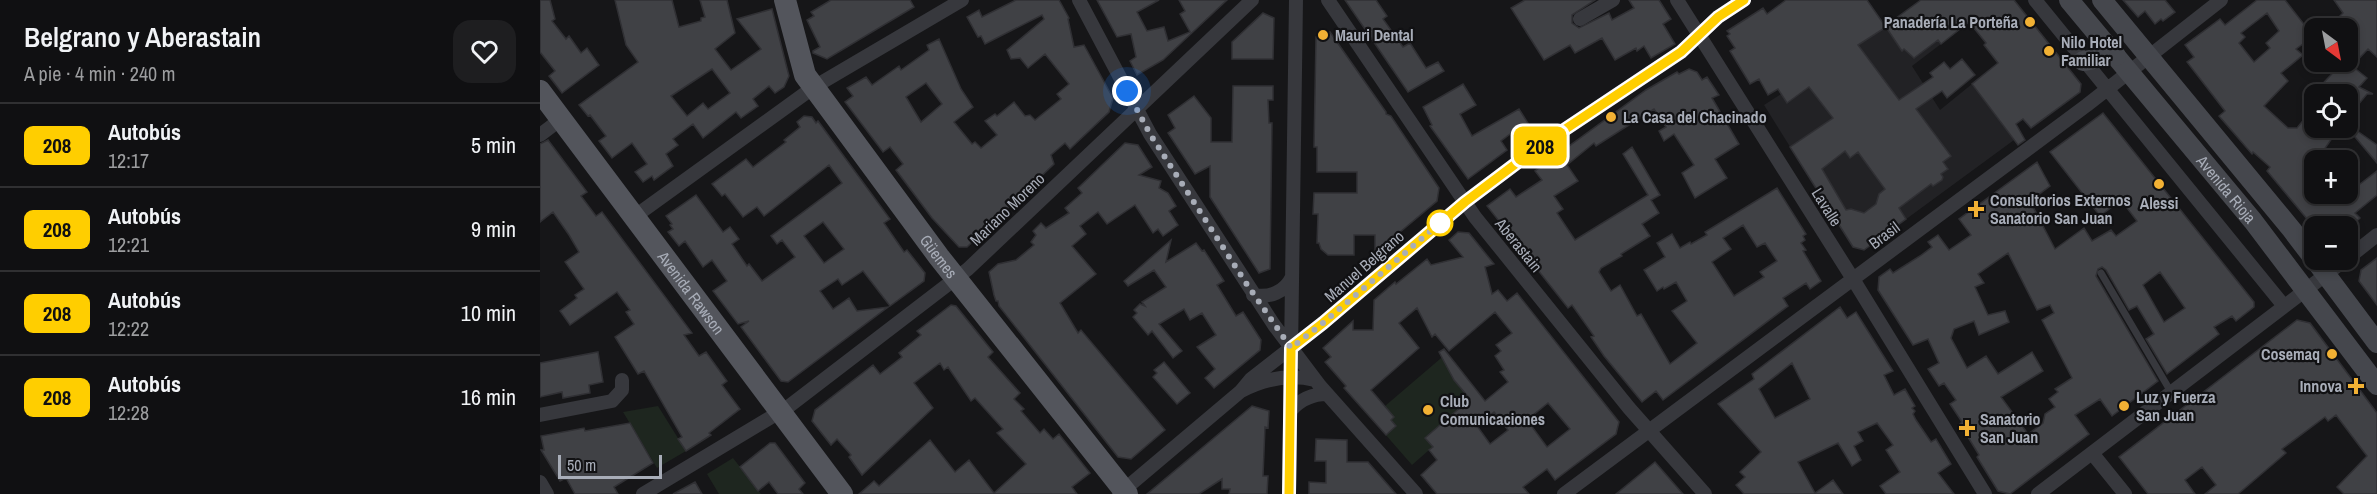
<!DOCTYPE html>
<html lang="es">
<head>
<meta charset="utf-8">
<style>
  :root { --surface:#101012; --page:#1e1e20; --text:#f1f3f6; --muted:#9c9d9f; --line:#303032 }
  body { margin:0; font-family:"Archivo Narrow",sans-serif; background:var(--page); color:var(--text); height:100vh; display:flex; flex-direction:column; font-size:22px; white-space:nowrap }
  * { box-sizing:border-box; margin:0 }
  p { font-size:20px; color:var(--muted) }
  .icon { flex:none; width:33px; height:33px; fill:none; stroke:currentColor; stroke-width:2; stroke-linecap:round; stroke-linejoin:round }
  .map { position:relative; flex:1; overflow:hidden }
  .details { display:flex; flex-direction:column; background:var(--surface); width:540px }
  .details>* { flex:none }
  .badge { padding:0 12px; border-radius:9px; font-size:21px; line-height:39px }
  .needle { width:39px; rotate:148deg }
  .tools { position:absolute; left:1764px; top:18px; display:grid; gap:12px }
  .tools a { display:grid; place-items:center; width:54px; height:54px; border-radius:12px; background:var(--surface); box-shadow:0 3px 9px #0003,0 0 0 2px var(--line); font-size:30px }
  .scale { position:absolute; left:18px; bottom:15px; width:104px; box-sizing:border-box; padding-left:6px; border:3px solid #a8adb8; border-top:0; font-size:16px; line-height:21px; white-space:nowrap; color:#a8adb8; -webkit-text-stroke:4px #111113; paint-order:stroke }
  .you { position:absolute; width:30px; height:30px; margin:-15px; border:4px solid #fff; border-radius:50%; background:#1a73e8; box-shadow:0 0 0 9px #1a73e833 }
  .map>.badge { position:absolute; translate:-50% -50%; box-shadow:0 0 0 3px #fff }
  .round { display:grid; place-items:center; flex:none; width:63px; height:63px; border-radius:18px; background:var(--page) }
  .summary { display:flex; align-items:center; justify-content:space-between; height:102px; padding:0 24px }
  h1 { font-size:28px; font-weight:600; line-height:45px }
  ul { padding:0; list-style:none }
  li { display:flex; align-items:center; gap:18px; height:84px; padding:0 24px; border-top:2px solid var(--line) }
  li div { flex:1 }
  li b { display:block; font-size:22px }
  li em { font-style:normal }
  li .badge { min-width:66px; font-weight:700; text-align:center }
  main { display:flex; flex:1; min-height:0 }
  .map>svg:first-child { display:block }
  .built { fill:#222225 }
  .green { fill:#1e261f }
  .building { fill:#404145; stroke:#303034; stroke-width:1.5; fill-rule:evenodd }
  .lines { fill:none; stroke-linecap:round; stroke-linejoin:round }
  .service { stroke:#37383d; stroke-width:7 }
  .minor { stroke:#37383d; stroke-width:14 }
  .secondary { stroke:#45474d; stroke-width:20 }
  .primary { stroke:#53555c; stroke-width:22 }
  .line-casing { stroke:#fff; stroke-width:14 }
  .line { stroke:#ffce00; stroke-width:9 }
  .walk { stroke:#a8adb8; stroke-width:6; stroke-dasharray:0 10.8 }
  .poi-dot { fill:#f2b134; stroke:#111113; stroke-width:2 }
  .stop-dot { fill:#fff; stroke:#ffce00; stroke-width:3 }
  .labels { text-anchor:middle; stroke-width:4.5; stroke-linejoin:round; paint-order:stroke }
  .poi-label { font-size:16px; font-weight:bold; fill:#a8adb8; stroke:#111113; text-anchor:start }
  .street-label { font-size:16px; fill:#a8adb8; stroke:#111113 }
</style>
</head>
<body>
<main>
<section class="details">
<div class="summary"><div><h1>Belgrano y Aberastain</h1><p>A pie · 4 min · 240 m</p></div><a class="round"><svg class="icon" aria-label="heart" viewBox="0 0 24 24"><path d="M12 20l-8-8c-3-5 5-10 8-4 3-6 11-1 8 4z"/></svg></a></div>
<ul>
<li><span class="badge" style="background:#ffce00;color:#111">208</span><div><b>Autobús</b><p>12:17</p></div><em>5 min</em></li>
<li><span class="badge" style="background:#ffce00;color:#111">208</span><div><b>Autobús</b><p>12:21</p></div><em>9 min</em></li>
<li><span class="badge" style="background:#ffce00;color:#111">208</span><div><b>Autobús</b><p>12:22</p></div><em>10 min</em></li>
<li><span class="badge" style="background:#ffce00;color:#111">208</span><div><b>Autobús</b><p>12:28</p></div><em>16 min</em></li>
</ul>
</section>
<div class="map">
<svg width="1837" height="494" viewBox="0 0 1837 494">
  <rect width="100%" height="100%" fill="#161618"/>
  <path class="built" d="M1381 0H1459L1372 66 1400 110 1432 84 1474 140 1324 250 1313 247 1294 217 1305 210 1284 174 1272 182 1224 105 1345 28Z"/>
  <path class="green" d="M907 353 945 401 872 465 831 418Z
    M118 406 146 451 117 468 83 412Z
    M193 458 221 494H179L167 474Z"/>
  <path class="building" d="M0 0H10L15 19 12 21 26 39 29 36 41 53 47 48 59 65 22 93 9 76 15 71 0 52Z
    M75 0H132L139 27 161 21V18L165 17 160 0H187L195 33 175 49 191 70 221 49 197 19 232 9 249 76 244 87 235 93 229 86 213 99 218 106 201 118 196 112 163 138 153 124 133 139 138 145 126 154 133 166 114 180 112 176 103 182 95 172 107 164 92 143 72 158 59 141 66 136 50 115 48 116 39 105 98 62 86 45ZM172 69 190 93 168 109 163 103 147 116 131 96Z
    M291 0H370L374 7 287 59 273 53V51L280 47 267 20 274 16 271 12Z
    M476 0H519L529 18 528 19 534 47 544 45 573 98 569 112 530 149 525 143 511 155 514 164 427 247H419L392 218 356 170 363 164 350 147 343 152 305 102 313 96 307 88 326 77 332 85 359 66 361 70 389 50 387 45 399 39 421 89 433 107 414 122 432 144 435 142 441 148 457 135 445 121 455 114 457 116 474 102 485 116 490 115 495 120 521 99 517 94 529 84 505 54 488 68 480 58 471 59 467 50 504 19 502 15 445 44 441 36 438 37 427 17 439 10 442 17ZM386 83 402 104 381 122 366 97Z
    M557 0H619L597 12 607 31 624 27 628 41 650 32 640 14 645 11 639 0H687L623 60 597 75 590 61 596 57 591 34 577 37Z
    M805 0H836L847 16 843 19 863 47 870 43 886 68 898 62 904 71 868 92Z
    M985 0H1055L1032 15V23L1039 28 1069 13 1072 20 1094 8 1089 0H1119L1131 19 1123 24 1135 44 1111 58 1104 46 1097 51 1096 48 1075 60 1062 38 1035 53 1030 45 1004 60 971 8Z
    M1246 0H1327L1345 26 1381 0H1474L1541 84 1540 92 1491 128 1483 119 1476 124 1485 140 1478 145 1432 84 1458 63 1444 45 1446 43 1429 22 1401 44 1398 40 1374 58 1364 49 1362 51 1346 27 1318 45 1359 100 1393 77 1390 73 1404 62 1410 69 1422 59 1435 75 1407 98 1402 91 1376 109 1411 156 1403 162 1408 169 1401 174 1403 177 1402 180 1393 186 1391 184 1359 208 1366 219 1324 250 1313 247 1250 147 1293 118 1269 87 1247 103 1238 89 1228 95 1219 79 1210 84 1190 51 1195 48 1187 36 1190 34 1187 31 1223 8 1227 14ZM1305 151 1310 158 1318 152 1345 189 1339 194 1336 204 1324 213 1311 209 1306 210 1282 169Z
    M1583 0H1625L1635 12 1623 21 1621 19 1615 24 1605 11 1598 17Z
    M1717 0H1745L1770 32 1763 37 1767 41 1756 49 1763 55 1741 73 1748 81 1724 106 1748 128H1757L1774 107V128H1799L1777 160H1774V194H1808V184L1815 177 1820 184 1837 171V195L1815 213 1820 218 1808 229V226H1773L1727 171 1730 167 1713 152 1712 154 1679 116 1685 111 1647 62 1654 57 1645 45 1680 19 1685 25ZM1727 13 1739 31 1726 43 1730 48 1714 62 1699 43 1705 37 1701 33Z
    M1794 0H1837V57L1828 49 1812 66 1827 78 1819 87 1833 94H1827L1808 117V94H1773L1803 62H1808V28H1788L1803 13Z
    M723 13 734 18 733 59H692V42Z
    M790 32 846 112V114L851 116 899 188 897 201 835 253V235H814V255H788L781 249 779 243H777L778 214H773L774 193H817V172H777V147H774L776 37Z
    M1149 69 1157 72 1162 80 1167 77 1179 95 1172 98 1199 144 1175 159 1187 178 1155 198 1142 173 1154 165 1134 134 1124 141 1119 131 1126 127 1114 109 1056 146 1054 143 1027 165 1038 181 1014 196 1023 209 1017 213 1035 240 1108 195 1083 154 1092 147 1120 195 1111 200 1119 213 1102 224 1110 236 1081 254 1082 256 1061 268 1059 272 1071 291 1080 285 1097 316 1101 314 1130 364 1157 343 1132 311 1147 301 1136 282 1124 289 1123 287 1117 291 1104 270 1125 257 1117 243 1132 234 1140 248 1150 242 1151 244 1167 235 1165 232 1237 188 1266 234 1263 236 1265 240 1261 243 1266 250 1263 251 1281 281 1270 289 1266 283 1243 298 1248 306 1123 400 1116 391 1102 402 1064 356 1051 337 1054 336 1032 305 1028 308 947 206 970 189 976 197 1002 180 995 171 1106 90 1137 72 1139 74ZM1203 225 1217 247 1225 243 1237 261 1220 272 1224 277 1194 296 1172 262 1191 249 1183 238Z
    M923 84 936 105 920 114 932 136 979 109 993 131 984 137 978 128 961 141 967 150 928 179 890 126 892 125 883 107Z
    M693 86H733V100H728L729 123H732L730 269 719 273 670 197V166L655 174 628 133 635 128 628 115 654 96 671 118V142H692Z
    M1563 113 1714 302V307L1696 321 1692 316 1674 327 1679 334 1627 374 1606 339 1614 334 1597 306 1589 310 1566 270 1562 267 1558 269 1556 276 1618 381 1572 416 1560 399 1535 415 1549 434 1470 494 1458 491 1437 457 1439 455 1420 424 1422 422 1410 404 1416 400 1404 383 1399 386 1388 369 1399 363 1388 339 1373 345 1338 290 1339 277 1350 269 1353 273 1380 256 1392 247 1388 242 1398 235 1409 250 1431 235 1419 219 1497 162 1510 186 1490 201 1515 249 1544 228 1552 241 1571 230 1576 236 1597 221 1581 200 1560 216 1510 152ZM1468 253 1497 310 1510 305 1514 313 1502 320 1532 378 1515 389 1518 392 1509 399 1515 407 1505 414 1503 423 1488 434 1461 397 1503 371 1492 352 1458 374 1446 356 1427 368 1411 338 1414 329 1434 321 1439 335 1469 322 1465 311 1448 315 1435 287 1444 283 1438 274ZM1620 272 1645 308 1624 322 1603 285Z
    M264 116 272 117 276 123 278 121 350 219 344 223 364 252 367 250 385 273 384 281 350 306 323 271 302 285 298 279 280 291 293 309 309 298 317 311 348 307 248 382 241 381 201 327 209 321 198 324 173 291 187 281 172 260 163 267 145 241 139 246 128 232 133 229 130 225 132 224 126 216 156 195 183 232 190 227 199 239 192 244 207 266 209 264 222 281 255 257 242 240 237 244 231 236 302 183 289 165 224 216 217 207 203 217 185 194 182 196 172 184 206 159 213 167 246 142 244 140 260 127 257 122ZM283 222 304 249 284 263 264 236Z
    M1813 128 1837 145V163L1810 131Z
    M8 140 47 192 41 196 56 216 62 212 152 333 144 335 159 356 166 352 187 381 182 385 200 409 169 433 171 435 146 451 138 439 142 437 104 371 98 374 75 337 94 324 86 312 90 310 77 292 30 325 20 311 37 298 35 295 44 289 25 262 39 252 29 235 13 212 0 222V144Z
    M585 143 598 145 612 167 599 175 621 181 619 188 628 193 636 206 629 211 638 225 623 236 618 229 613 233 595 205 567 224 558 212 540 226 546 234 532 246 556 274 520 303 538 333 541 330 625 430 591 459 578 457 459 306 458 301H456L454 295 449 272 458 264 476 260 494 245 491 242 496 235 493 231 501 223 506 228 529 213 525 208 542 193 538 188Z
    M918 232 929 233 954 264 945 267 952 294 958 290 967 301 977 293 1079 422 1076 434 1015 480 1007 469 983 487 989 494H897L881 475 897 460 889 450 893 447 885 438 930 399 914 380 899 352 904 349 945 401 968 382 960 372 964 370 955 356 961 351 956 345 972 333 955 312 909 351 895 334 892 337 877 308 859 323 879 348 831 390 854 417 851 420 856 426 846 435 804 388 806 386 785 362 791 357 783 348 813 321V330H833L834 300 855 282 856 284 887 259 891 265 923 257 909 240ZM1008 403 1030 429 1007 447 987 420ZM954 412 968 430 950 444 937 426Z
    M631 240 626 262 656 243 662 251 664 250 684 281 677 285 696 316 703 312 721 340 720 350 674 388 665 378 675 369 657 347 676 335 662 313 650 320 644 309 619 324 642 351 633 358 612 331 608 335 593 317 597 313 594 310 600 304 605 306 602 302 626 287 614 270 588 286 584 281Z
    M1837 258V305L1819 281 1821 270Z
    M411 305 416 306 453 352 448 357 480 393 474 399 484 409 481 411 500 433 504 429 513 439 519 434 550 473 532 487 537 494H319L334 481 339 486 390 440 415 472 429 460 454 493 486 464 457 433 463 429 435 398 431 401 408 367 404 370 400 363 374 383 393 408 322 475 309 457 311 455 297 439 291 445 272 421 275 410 333 365 340 374 362 357 359 353 381 335 377 331Z
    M1300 307 1307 318 1316 312 1353 371 1344 375 1354 395 1365 389 1375 406 1372 408 1375 411 1373 414 1376 420 1391 442 1396 439 1411 464 1398 473 1414 494H1346L1340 486 1360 472 1346 450 1353 445 1337 423 1318 432 1323 441 1314 446 1321 460 1312 466 1298 443 1258 462 1275 493 1293 480 1303 494H1204L1196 485 1205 477 1200 472 1221 452 1178 404 1214 379 1212 374ZM1252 363 1270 399 1235 418 1219 389Z
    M1757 320 1770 323 1837 413V494H1804L1797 487 1827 456 1796 415 1788 421 1785 417 1742 449 1746 453 1698 494H1665L1676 485 1662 467 1645 480 1655 494H1608L1579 457Z
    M58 352 63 382 49 385 50 393 23 398 22 392 0 397V363Z
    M624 362 650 393 637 404 613 377 617 373 614 370Z
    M712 406 729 411 728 428 725 427 723 476H728L727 494H689L690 489H682V479L659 494H607Z
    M90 423 113 463 74 487 78 494H35L26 478 20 481 1 450H4L1 436 44 428 45 431Z
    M776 439 807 440V462H828L856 494H769V482L786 483V461H775Z
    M230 443H235L265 483 259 489 263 494H238L229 482 218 491 200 467Z
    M1115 462 1143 494H1076L1104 471Z
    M155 482 162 494H133Z"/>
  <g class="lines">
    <path class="service" d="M1561 273 1631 392"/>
    <path class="minor" d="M539 0 610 134 734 325 780 386 876 494
      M788 0 935 217 1089 408 1165 494
      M1137 0 1313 279 1445 494
      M1495 0 1744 306
      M1040 19 1073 0
      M0 135 21 119
      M94 217 274 87 422 0
      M1808 258 1837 235
      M713 295C730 298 745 292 752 277
      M701 391 711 379 783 323 925 202 994 150 1141 52 1178 17 1204 0
      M751 410C761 399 772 394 787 394
      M0 415 72 401 82 390V380
      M1552 453 1585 494
      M0 482 7 494
      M103 494 248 407 428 269 712 0
      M579 494 701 391C724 379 750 374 775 380
      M749 494 756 0
      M1024 494 1547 105 1681 0
      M1498 494 1805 260"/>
    <g class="secondary">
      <path id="s1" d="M1529 0 1713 221 1837 385"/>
      <path d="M1562 0 1752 230 1774 259"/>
      <path d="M1543 61C1555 61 1564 53 1576 56"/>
      <path d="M1775 260 1837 343"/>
    </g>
    <g class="primary">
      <path id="s2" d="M245 0 265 75 399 257 587 494"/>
      <path id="s3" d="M0 91 302 494"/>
    </g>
  </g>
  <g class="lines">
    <defs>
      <path id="line" d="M749 494 751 348 783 323 925 202 994 150 1141 52 1178 17 1204 0"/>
    </defs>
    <use href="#line" class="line-casing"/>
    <use href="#line" class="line"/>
    <path class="walk" d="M587 91 610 134 706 283 751 348 783 323 900 223"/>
  </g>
  <g class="poi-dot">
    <circle cx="1490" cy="22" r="6"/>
    <circle cx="783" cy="35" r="6"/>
    <circle cx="1509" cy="51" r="6"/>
    <circle cx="1071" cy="117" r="6"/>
    <circle cx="1619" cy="184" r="6"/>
    <path d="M1433 200h6v6h6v6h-6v6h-6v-6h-6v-6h6z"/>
    <circle cx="1792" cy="354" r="6"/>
    <path d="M1813 377h6v6h6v6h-6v6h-6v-6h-6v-6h6z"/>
    <circle cx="1584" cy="406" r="6"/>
    <circle cx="888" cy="410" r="6"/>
    <path d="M1424 419h6v6h6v6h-6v6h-6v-6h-6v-6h6z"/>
  </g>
  <circle class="stop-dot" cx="900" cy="223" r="12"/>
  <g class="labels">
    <g class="poi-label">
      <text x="1478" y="28" text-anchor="end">Panadería La Porteña</text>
      <text x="795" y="41">Mauri Dental</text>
      <text x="1521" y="48">Nilo Hotel<tspan x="1521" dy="18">Familiar</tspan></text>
      <text x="1083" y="123">La Casa del Chacinado</text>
      <text x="1450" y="206">Consultorios Externos<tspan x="1450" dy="18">Sanatorio San Juan</tspan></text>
      <text x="1619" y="209" text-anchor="middle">Alessi</text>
      <text x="1780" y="360" text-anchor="end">Cosemaq</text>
      <text x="1802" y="392" text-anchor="end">Innova</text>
      <text x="1596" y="403">Luz y Fuerza<tspan x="1596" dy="18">San Juan</tspan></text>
      <text x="900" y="407">Club<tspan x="900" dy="18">Comunicaciones</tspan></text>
      <text x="1440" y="425">Sanatorio<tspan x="1440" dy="18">San Juan</tspan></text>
    </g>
    <g class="street-label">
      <text dy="6" stroke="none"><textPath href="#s1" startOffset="246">Avenida Rioja</textPath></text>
      <text transform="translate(1287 207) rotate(58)" y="6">Lavalle</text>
      <text transform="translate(467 209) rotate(-44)" y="6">Mariano Moreno</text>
      <text transform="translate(1344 235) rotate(-37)" y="6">Brasil</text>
      <text transform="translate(979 245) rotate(51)" y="6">Aberastain</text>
      <text dy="6" stroke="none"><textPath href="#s2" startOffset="303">Güemes</textPath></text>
      <text transform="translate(824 266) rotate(-41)" y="6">Manuel Belgrano</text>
      <text dy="6" stroke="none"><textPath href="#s3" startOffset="252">Avenida Rawson</textPath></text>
    </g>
  </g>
</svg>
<div class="tools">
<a><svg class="needle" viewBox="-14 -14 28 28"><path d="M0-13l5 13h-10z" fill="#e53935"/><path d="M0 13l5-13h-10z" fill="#9c9d9f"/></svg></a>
<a><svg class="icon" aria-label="locate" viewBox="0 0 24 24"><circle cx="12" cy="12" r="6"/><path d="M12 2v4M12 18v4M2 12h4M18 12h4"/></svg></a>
<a>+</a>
<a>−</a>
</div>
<div class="scale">50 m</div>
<div class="you" style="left:587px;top:91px"></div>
<b class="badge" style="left:1000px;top:146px;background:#ffce00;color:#111">208</b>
</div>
</main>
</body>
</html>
